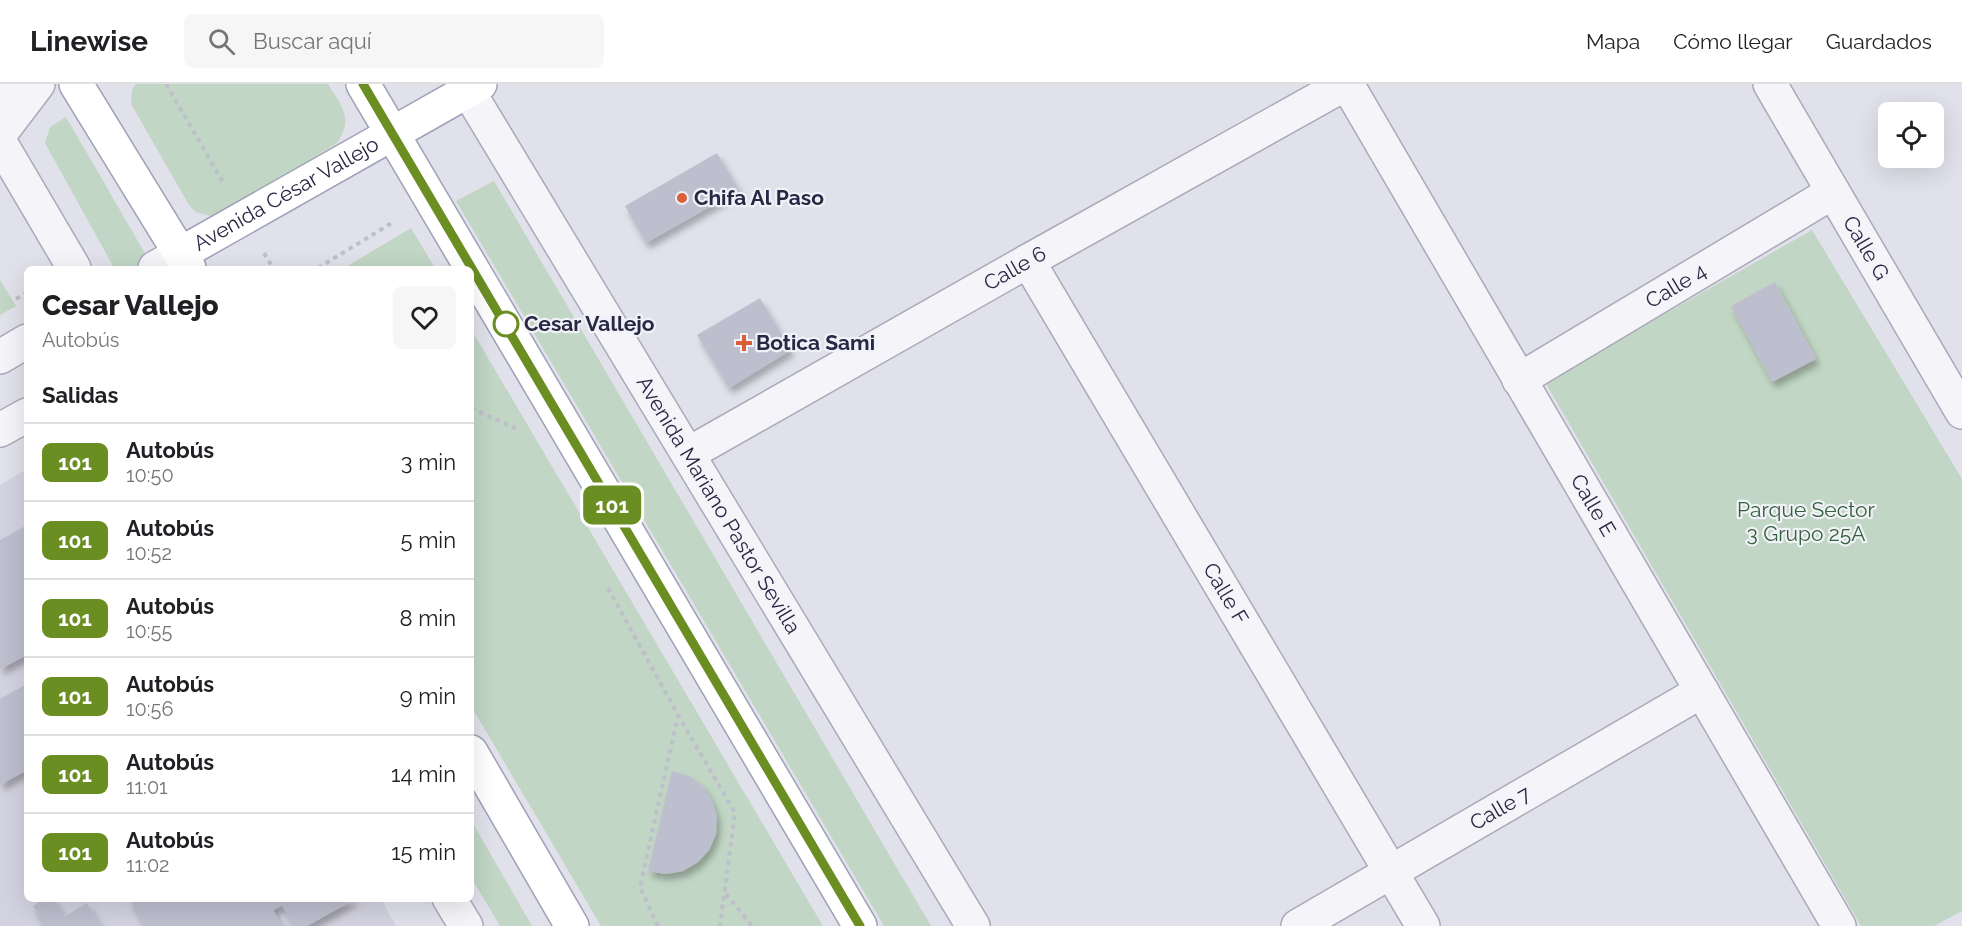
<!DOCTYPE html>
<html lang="es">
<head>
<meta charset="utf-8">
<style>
  :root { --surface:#fff; --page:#f6f6f6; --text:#202124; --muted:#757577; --line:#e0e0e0 }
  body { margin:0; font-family:Raleway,sans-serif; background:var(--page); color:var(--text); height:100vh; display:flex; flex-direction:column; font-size:22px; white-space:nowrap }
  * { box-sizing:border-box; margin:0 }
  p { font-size:20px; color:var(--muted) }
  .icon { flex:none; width:33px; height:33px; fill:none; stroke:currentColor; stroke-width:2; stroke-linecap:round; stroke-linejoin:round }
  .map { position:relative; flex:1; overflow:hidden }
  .panel { position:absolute; left:24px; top:182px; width:450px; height:636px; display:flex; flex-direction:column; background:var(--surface); border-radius:9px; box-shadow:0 6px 24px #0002 }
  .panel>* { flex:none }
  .badge { padding:0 12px; border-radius:9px; font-size:21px; line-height:39px }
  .buttons { position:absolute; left:1878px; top:18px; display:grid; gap:12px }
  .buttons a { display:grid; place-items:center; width:66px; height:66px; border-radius:9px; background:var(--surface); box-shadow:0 6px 24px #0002; font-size:30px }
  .map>.badge { position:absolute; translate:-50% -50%; box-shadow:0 0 0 3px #fff }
  h2 { padding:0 18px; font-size:22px; line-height:54px }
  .round { display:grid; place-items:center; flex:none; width:63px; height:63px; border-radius:9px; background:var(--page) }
  .head { display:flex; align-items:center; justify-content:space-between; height:102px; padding:0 18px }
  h1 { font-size:28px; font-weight:800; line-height:45px }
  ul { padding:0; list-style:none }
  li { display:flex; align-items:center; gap:18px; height:78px; padding:0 18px; border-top:2px solid var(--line) }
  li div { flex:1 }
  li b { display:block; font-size:22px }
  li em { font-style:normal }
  li .badge { min-width:66px; font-weight:700; text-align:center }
  header { display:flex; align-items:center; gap:36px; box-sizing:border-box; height:84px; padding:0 30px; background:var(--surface); border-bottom:2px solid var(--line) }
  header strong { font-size:28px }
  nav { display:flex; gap:33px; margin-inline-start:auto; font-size:21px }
  .search { width:420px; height:54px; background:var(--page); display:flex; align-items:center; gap:15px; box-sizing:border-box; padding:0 21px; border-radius:9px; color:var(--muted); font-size:22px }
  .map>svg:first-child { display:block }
  .built { fill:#d3d2e0 }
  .green { fill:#c1d6c4 }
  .building { fill:#bdbece; filter:url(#shadow) }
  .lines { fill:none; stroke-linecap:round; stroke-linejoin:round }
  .minor-casing { stroke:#aaa9b9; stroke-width:36 }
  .major-casing { stroke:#9fa0b8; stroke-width:36 }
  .path { stroke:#bfbfca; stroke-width:4; stroke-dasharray:4.5 4.5; stroke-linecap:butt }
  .minor { stroke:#f4f4f9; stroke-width:33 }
  .major { stroke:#fff; stroke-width:33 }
  .line-casing { stroke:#fff; stroke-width:14 }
  .line { stroke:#6b8e23; stroke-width:9 }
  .poi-dot { fill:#db5e3b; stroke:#f1f1f8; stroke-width:2 }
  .stop-dot { fill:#fff; stroke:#6b8e23; stroke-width:3 }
  .labels { text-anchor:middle; stroke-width:4.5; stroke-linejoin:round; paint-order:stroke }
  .street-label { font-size:21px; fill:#282744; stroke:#f1f1f8 }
  .poi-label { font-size:21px; font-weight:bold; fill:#282744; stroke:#f1f1f8; text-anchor:start }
  .stop-label { font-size:21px; font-weight:bold; fill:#282744; stroke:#f1f1f8; text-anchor:start }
  .park-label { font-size:21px; fill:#33613c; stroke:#f1f1f8 }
</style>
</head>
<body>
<header>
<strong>Linewise</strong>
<div class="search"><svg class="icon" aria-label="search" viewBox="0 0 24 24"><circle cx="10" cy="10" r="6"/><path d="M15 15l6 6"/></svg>Buscar aquí</div>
<nav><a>Mapa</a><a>Cómo llegar</a><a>Guardados</a></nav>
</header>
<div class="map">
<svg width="1962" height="842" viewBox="0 0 1962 842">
  <defs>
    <filter id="shadow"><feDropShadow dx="3.5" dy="6" stdDeviation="3" flood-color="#0004"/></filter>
  </defs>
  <rect width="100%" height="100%" fill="#e1e1eb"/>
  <path class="built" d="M27 385V814L381 815 396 842H0V401Z"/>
  <path class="green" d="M136 0H328C342 23 354 34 337 59L217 134 196 128 189 121 131 20 132 6Z
    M66 33 150 178 139 184 113 182 45 59 50 43Z
    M494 97 931 842H884L456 117Z
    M411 144 435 184H344Z
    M1812 146 1962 395V827L1934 842H1861L1545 298Z
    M0 196 16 222 0 231Z
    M471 245 823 842H601L471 622Z
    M471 736 532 842H500L471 793Z"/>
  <path class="building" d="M717 69 739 106 646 159 625 122Z
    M1775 198 1816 275 1772 298 1731 222Z
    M760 214 791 266 729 304 697 251Z
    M27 441V571L0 585V456Z
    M27 600V686L0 701V615Z
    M672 687 689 692 703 702 712 717 717 733 716 750 709 766 698 778 683 787 666 790 648 787Z
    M45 814H53L64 833 87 819 101 842H45L33 822Z
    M129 814H357L307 842H294L282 821 273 826 282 842H145Z"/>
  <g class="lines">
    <defs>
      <g id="minor">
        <path id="s1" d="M464 0 973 842"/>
        <path id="s2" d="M1347 0 1839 842"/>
        <path id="s3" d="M1770 0 1962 328"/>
        <path d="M0 6 10 0"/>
        <path d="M0 50 38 0"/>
        <path d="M0 58 74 184"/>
        <path id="s4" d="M1028 177 1423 842"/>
        <path d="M155 184 180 170"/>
        <path d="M0 273 27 257"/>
        <path id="s5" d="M1519 296 1833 108"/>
        <path d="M0 346 27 331"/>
        <path id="s6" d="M688 370 1028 177 1345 0"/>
        <path d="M449 814 466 842"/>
        <path id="s7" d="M1298 842 1702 607"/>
      </g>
      <g id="major">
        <path d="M76 0 189 184"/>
        <path d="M363 0 860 842"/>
        <path id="s8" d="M180 170 480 0"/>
        <path d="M471 668 572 842"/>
      </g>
    </defs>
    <use href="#minor" class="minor-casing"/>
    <use href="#major" class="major-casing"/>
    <path class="path" d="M166 0 223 98
      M264 169 273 184
      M318 184 395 137
      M16 215 27 209
      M471 324 517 345
      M608 504 678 631 735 729 720 842
      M726 810 752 842
      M658 842 640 803 678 632"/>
    <use href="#minor" class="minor"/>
    <use href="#major" class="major"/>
  </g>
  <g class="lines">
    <defs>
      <path id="line" d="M363 0 860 842"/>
    </defs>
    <use href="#line" class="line-casing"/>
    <use href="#line" class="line"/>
  </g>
  <g class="poi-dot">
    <circle cx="682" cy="114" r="6"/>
    <path d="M741 250h6v6h6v6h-6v6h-6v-6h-6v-6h6z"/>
  </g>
  <circle class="stop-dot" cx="506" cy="240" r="12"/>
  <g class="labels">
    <g class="street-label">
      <text dy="7" stroke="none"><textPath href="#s8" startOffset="122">Avenida César Vallejo</textPath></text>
      <text dy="7" stroke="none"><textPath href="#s3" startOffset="190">Calle G</textPath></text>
      <text dy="7" stroke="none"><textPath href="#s6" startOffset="376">Calle 6</textPath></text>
      <text dy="7" stroke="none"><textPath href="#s5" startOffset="183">Calle 4</textPath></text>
      <text dy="7" stroke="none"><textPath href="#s1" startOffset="492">Avenida Mariano Pastor Sevilla</textPath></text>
      <text dy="7" stroke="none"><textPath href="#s2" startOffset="488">Calle E</textPath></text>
      <text dy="7" stroke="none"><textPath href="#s4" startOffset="387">Calle F</textPath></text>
      <text dy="7" stroke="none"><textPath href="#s7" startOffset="234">Calle 7</textPath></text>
    </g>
    <g class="poi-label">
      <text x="694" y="121">Chifa Al Paso</text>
      <text x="756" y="266">Botica Sami</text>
    </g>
    <g class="stop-label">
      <text x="524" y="247">Cesar Vallejo</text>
    </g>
    <g class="park-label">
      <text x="1806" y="433">Parque Sector<tspan x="1806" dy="24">3 Grupo 25A</tspan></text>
    </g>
  </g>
</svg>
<div class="buttons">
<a><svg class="icon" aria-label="locate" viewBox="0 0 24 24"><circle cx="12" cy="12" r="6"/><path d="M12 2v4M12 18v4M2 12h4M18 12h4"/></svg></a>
</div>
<b class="badge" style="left:612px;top:421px;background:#6b8e23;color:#fff">101</b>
<section class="panel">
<div class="head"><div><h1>Cesar Vallejo</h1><p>Autobús</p></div><a class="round"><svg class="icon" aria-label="heart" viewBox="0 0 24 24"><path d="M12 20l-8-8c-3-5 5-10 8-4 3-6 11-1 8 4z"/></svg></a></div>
<h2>Salidas</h2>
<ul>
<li><span class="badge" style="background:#6b8e23;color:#fff">101</span><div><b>Autobús</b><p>10:50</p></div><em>3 min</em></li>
<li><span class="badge" style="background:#6b8e23;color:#fff">101</span><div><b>Autobús</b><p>10:52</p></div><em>5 min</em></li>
<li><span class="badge" style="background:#6b8e23;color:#fff">101</span><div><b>Autobús</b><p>10:55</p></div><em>8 min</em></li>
<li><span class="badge" style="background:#6b8e23;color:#fff">101</span><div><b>Autobús</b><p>10:56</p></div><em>9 min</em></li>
<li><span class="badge" style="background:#6b8e23;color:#fff">101</span><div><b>Autobús</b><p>11:01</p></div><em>14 min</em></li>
<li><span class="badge" style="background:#6b8e23;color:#fff">101</span><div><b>Autobús</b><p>11:02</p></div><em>15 min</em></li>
</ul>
</section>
</div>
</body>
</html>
